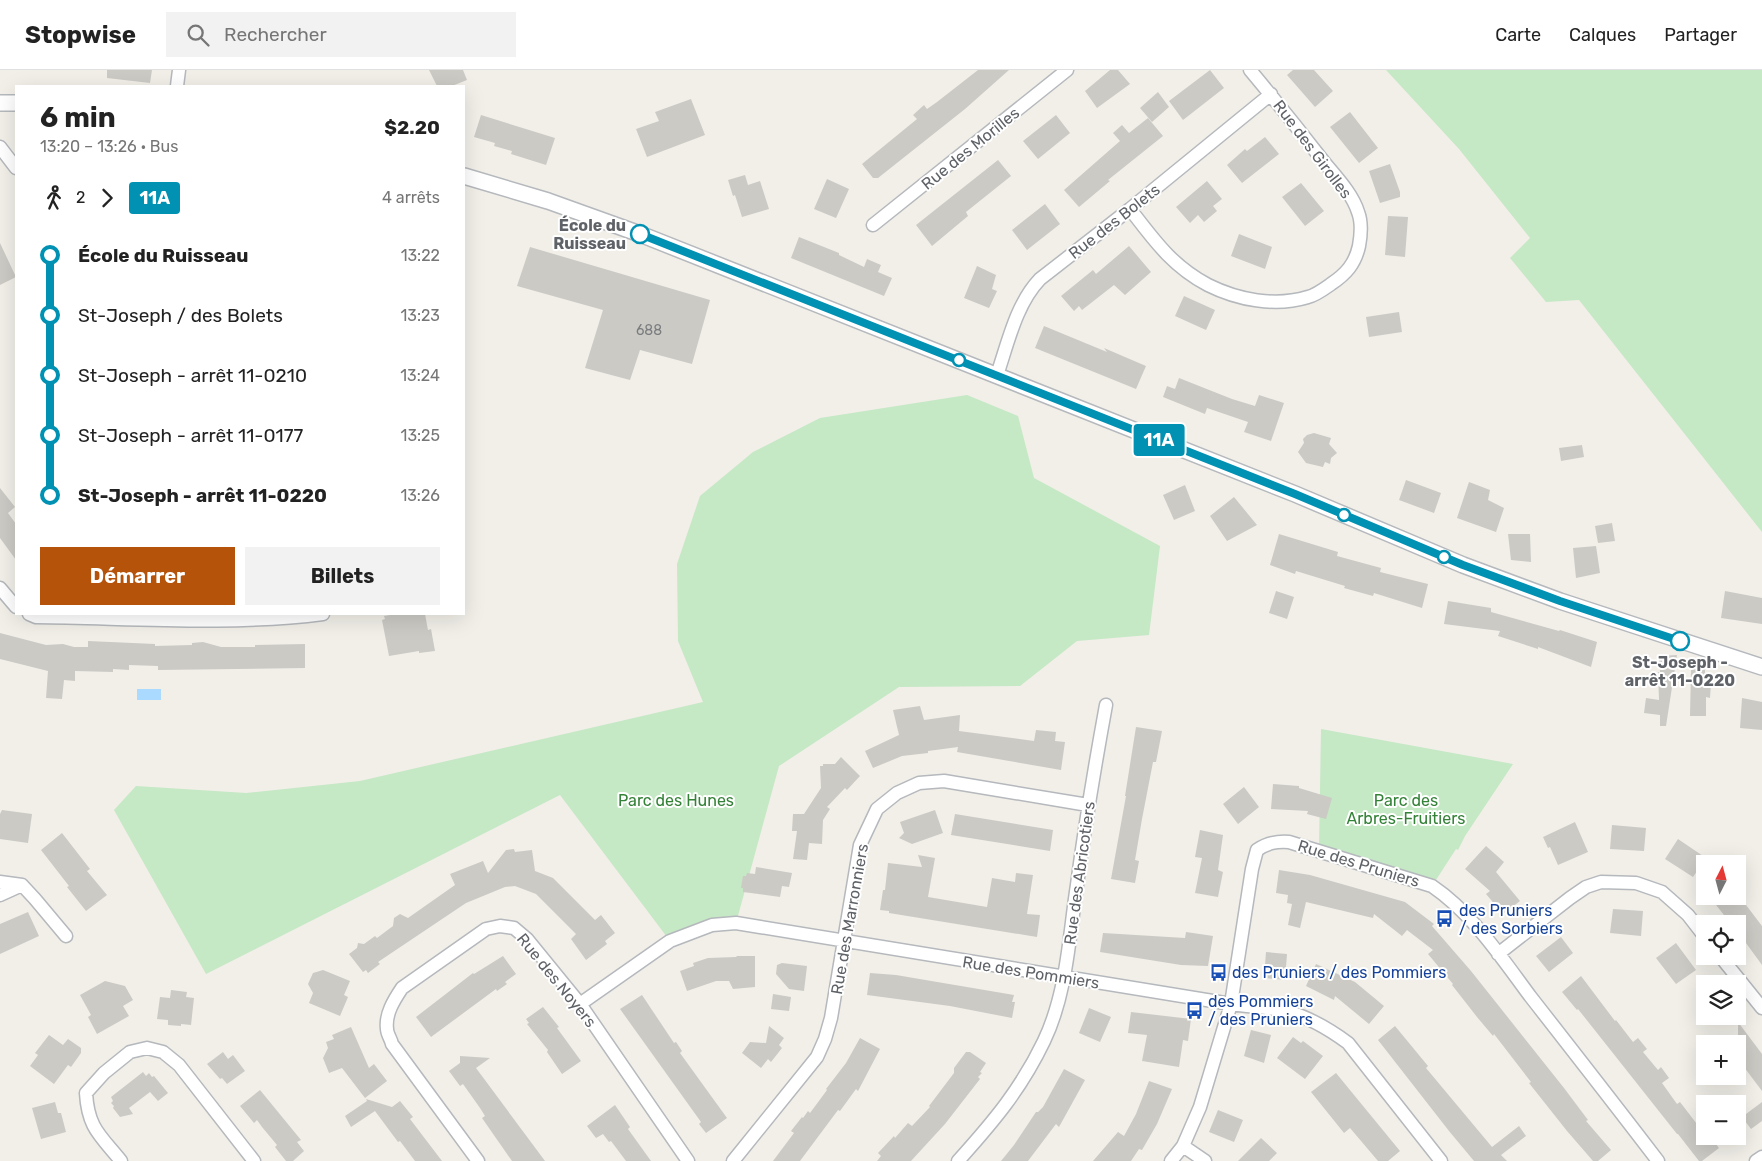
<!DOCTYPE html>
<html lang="fr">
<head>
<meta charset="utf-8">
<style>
  :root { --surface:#fff; --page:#f2f2f2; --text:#222; --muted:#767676; --line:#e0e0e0; --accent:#b45309 }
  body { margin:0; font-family:Rubik,sans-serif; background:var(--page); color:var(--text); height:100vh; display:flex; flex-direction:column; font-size:19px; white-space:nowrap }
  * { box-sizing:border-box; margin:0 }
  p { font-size:16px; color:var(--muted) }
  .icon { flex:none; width:28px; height:28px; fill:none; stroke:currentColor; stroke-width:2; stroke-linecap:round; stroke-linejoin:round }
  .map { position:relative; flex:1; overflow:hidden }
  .details { position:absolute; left:15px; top:15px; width:450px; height:530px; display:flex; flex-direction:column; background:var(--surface); border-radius:0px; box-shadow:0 5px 20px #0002 }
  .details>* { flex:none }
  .badge { padding:0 10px; border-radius:4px; font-size:18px; line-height:32px }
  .needle { width:32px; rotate:6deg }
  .tools { position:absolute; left:1696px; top:785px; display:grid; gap:10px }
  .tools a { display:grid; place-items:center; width:50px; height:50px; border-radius:0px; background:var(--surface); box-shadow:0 5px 20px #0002; font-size:25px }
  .map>.badge { position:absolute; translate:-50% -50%; box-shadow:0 0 0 2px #fff }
  .legs { display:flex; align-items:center; gap:8px; height:55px; padding:0 25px; font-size:16px }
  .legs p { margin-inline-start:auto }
  .overview { display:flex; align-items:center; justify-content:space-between; height:85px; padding:0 25px }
  h1 { font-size:28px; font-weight:700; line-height:38px }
  .button { display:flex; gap:10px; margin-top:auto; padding:10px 25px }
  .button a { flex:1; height:58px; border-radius:0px; background:var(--accent); color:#fff; font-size:20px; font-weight:700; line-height:58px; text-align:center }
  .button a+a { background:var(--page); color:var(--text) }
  ul { padding:0 25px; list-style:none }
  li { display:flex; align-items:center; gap:18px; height:60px; font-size:19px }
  li i { display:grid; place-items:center; width:8px; height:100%; margin:0 6px; background:currentColor }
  li i::after { content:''; width:12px; height:12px; margin:-6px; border:4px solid; border-radius:50%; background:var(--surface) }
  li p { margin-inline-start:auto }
  li:first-child i { background:linear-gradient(#0000 50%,currentColor 0) }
  li:last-child i { background:linear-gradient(currentColor 50%,#0000 0) }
  header { display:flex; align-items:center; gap:30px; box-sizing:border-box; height:70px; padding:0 25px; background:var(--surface); border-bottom:1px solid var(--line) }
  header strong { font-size:24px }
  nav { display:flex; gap:28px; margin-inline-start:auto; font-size:18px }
  .search { width:350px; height:45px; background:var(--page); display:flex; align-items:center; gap:12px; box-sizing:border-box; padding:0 18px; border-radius:0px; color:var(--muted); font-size:19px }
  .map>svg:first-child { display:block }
  .green { fill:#c5e8c5 }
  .water { fill:#aadaff }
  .building { fill:#cccac5 }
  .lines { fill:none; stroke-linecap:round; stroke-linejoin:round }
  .minor-casing { stroke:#b5b8bc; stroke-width:15 }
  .tertiary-casing { stroke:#b5b8bc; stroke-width:18 }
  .minor { stroke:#fff; stroke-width:12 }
  .tertiary { stroke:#fff; stroke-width:15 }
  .line-1-casing { stroke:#fff; stroke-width:11 }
  .line-1 { stroke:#0091b3; stroke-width:8 }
  .stop-1-dot { fill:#fff; stroke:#0091b3; stroke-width:2.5 }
  .labels { text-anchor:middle; stroke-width:4; stroke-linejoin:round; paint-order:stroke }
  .number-label { font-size:14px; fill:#7a7d7f }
  .street-label { font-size:16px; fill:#5f6368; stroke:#fff }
  .stop-label { font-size:16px; font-weight:bold; fill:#5f6368; stroke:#fff; text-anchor:end }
  .park-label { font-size:16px; fill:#348238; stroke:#fff }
  .transit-label { font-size:16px; fill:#164399; stroke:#fff; text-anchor:start }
</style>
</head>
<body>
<header>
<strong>Stopwise</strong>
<div class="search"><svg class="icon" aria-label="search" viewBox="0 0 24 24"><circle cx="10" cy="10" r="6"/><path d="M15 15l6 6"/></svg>Rechercher</div>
<nav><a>Carte</a><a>Calques</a><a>Partager</a></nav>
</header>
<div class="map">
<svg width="1762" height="1091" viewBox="0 0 1762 1091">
  <rect width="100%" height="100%" fill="#f1efe8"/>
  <path class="green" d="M1386 0H1762V462L1579 230 1546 232 1510 188 1530 168 1459 79Z
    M967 325 1018 346 1034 408 1160 476 1149 565 1077 571 1020 616 899 617 779 696 736 853 670 871 560 725 206 904 114 740 136 716 246 723 360 711 703 632 678 571 677 494 700 426 753 382 820 348Z
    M1321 659 1513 694 1465 766 1458 780 1456 779 1432 816 1319 780Z"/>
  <path class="water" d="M137 619H161V630H137Z"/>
  <path class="building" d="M107 0H152L150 13 107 8Z
    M429 0H463L467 10 452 16H437Z
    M978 0H1009L965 39 878 108H873L862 94 917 49 913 45 924 35 927 39 937 32Z
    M1110 0H1118L1130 14 1097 38 1085 21Z
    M1210 0 1224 18 1183 50 1169 31Z
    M1293 0H1314L1333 21 1315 37 1287 5Z
    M1158 22 1169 37 1152 52 1140 38Z
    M691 29 705 65 647 87 636 59 659 51 655 42Z
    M1350 42 1378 78 1359 93 1330 57Z
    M481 45 555 68 546 95 511 84 512 81 494 76 495 73 474 67Z
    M1056 45 1070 63 1038 89 1023 71Z
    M1148 48 1163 66 1108 110 1110 111 1079 137 1064 120 1120 71 1113 63 1122 55 1129 63Z
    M1265 67 1279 84 1242 113 1227 95 1245 79 1247 81Z
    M998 90 1011 106 966 142 968 146 932 176 916 155Z
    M1390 94 1400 122V127L1380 133 1369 101Z
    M745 105 748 115 760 111 769 139 742 147 735 125 733 126 728 110Z
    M827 109 849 119 836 148 814 139Z
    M1207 111 1222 129 1213 136 1217 141 1204 152 1198 145 1190 153 1176 137Z
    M1301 113 1324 141 1305 156 1282 127Z
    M1045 134 1060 154 1027 180 1012 160Z
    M1388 146 1408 147 1405 187 1385 185Z
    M1239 164 1272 177 1265 199 1231 186Z
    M799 167 839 183V185L864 197 867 189 881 195 878 202 892 208 884 226 791 188Z
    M0 173 16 207 0 215Z
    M1129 176 1151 202 1125 225 1114 215 1082 240 1079 236 1074 241 1061 226 1093 200 1096 204Z
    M530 177 710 230 692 294 640 280 630 310 585 298 603 240 517 216Z
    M977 196 996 205 992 219 997 221 989 238 964 228Z
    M1184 226 1215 240 1206 260 1175 246Z
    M1399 242 1402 262 1369 267 1366 247Z
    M1044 256 1107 282 1104 278 1146 296 1136 319 1035 278Z
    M1179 308 1232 329 1255 336 1259 325 1284 333 1271 371 1244 362 1248 352 1207 338 1205 344 1163 327 1167 316 1175 319Z
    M1314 363 1331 368 1329 374 1337 383 1331 388 1330 394 1325 392 1323 397 1306 393 1298 382 1304 373 1303 369 1307 365Z
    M1582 375 1584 387 1561 391 1559 378Z
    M1406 410 1441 423 1434 443 1399 430Z
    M1469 412 1490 420 1488 430 1504 438 1496 462 1457 448Z
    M1185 415 1195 441 1174 450 1163 425Z
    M0 418 15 437 8 443 16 454V490L0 468Z
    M1234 427 1257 455 1227 471 1210 446Z
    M1612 453 1615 471 1598 473 1595 456Z
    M1279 464 1338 482 1337 486 1381 498 1380 502 1428 514 1422 538 1374 523 1373 526 1344 518 1345 516 1296 501 1295 504 1270 495Z
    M1508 464H1530L1531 492 1511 490Z
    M1596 476 1600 503 1576 508 1573 478Z
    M1276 521 1294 527 1287 549 1269 543Z
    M1725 521 1762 528V554L1721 548Z
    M1448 531 1491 538V542L1559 561 1560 560 1597 572 1591 597 1538 577V579L1498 566 1500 561 1444 554Z
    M396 544H425L428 560 431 559 435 581 419 583V581L389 586 382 550 385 549 384 546Z
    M0 563 46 575 63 574 74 577H88V571L155 574V576L192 575V573L203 572 221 577H255V575L305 574V598L158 600V596L129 595V600L113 599V602L75 601V611L64 610 62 629 46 628 48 601 0 589Z
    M1677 585 1666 656H1660V645L1644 643 1646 628 1659 630 1658 602H1660L1659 586Z
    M1691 599H1705V613H1711L1710 628 1706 627V646H1690Z
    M1742 628 1762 632V660L1740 658Z
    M920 636 924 650 960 645 959 661 1034 671 1036 660 1056 662 1055 671 1065 672 1061 700 957 682 958 677 928 681V683L902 686 873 698 865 681 899 665 893 640Z
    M1136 657 1162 661 1156 692H1153L1142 749 1135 790 1139 791 1135 813 1111 809 1126 726H1125Z
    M841 687 860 706 847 720 845 718 827 737 830 739 823 750 822 774 809 773 807 790 793 789 797 761H792L793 744H804L821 718 820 696H823V694H835Z
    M1273 714 1299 716V718L1332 728 1326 749 1307 744 1308 741 1271 739Z
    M1244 717 1259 737 1238 754 1223 734Z
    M2 740 32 744 28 773 0 769V744Z
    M935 740 943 763 912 774 899 768 904 763 900 752Z
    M955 744 1053 760 1050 781 951 765Z
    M1575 752 1588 782 1558 795 1550 777 1548 778 1543 767Z
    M1612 755 1646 758 1644 781 1610 779Z
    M1200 760 1223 765 1218 800 1223 802 1218 827 1195 823 1202 788 1195 787Z
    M62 763 90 799 87 801 107 825 86 841 67 817 69 816 41 780Z
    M1678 769 1706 788 1693 807 1665 789Z
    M1486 776 1504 792 1496 802 1520 831 1503 844 1486 824 1490 821 1465 799Z
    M514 779 515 782 532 780 535 801 553 808 595 850 601 845 615 863 605 871 607 874 586 890 571 869 576 864 536 824 515 816 505 817 466 833 378 892 380 894 368 903 366 900 363 902 349 884 357 878 358 873 364 874 375 866 377 868 393 856 394 848 400 844 408 848 455 815 450 804 483 791 488 803 506 780Z
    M918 785 935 788 928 827 987 837 992 808 1015 812 1016 803 1033 805 1027 844 1040 845 1037 867 889 843V841L880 840 883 820H885L888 793 922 797Z
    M756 797 792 803 789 817 782 816 780 827 743 822V818H741L743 806H746L747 803 755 804Z
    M1279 800 1310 805 1405 832 1434 854 1432 856 1471 901 1564 1018 1588 1050 1586 1051 1611 1080 1598 1091H1593L1567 1061 1529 1013 1531 1012 1494 964 1493 966 1477 947 1452 915 1453 914 1428 884 1433 880 1407 860 1402 866 1374 844 1373 848 1306 832 1300 858 1288 855 1292 834 1287 833 1288 825 1276 823Z
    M1709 826H1739L1743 831 1762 856V895L1738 862V854H1731Z
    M1613 839 1643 841 1641 866 1610 863Z
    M28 842 39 866 0 884V854Z
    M1186 862 1213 866 1208 896 1181 895 1100 882 1103 863 1185 868Z
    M1561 867 1573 883 1549 902 1536 886Z
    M1676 873 1696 900 1676 914 1656 888Z
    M1266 882 1287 884 1285 910 1264 908Z
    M503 886 516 904 505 912 507 914 497 921 496 919 431 967 416 947 473 903 474 904Z
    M737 886H755V917L733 919 729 911H716L687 921 680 901 694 896 693 893 708 888 736 887Z
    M782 893 807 896 804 921 789 919 776 904 777 895Z
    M1316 894 1355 912 1384 936 1369 954 1335 926 1334 930 1306 916Z
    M323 900 350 911 344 925 348 927 340 946 309 933 313 923 308 914 313 903Z
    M870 903 896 905 1014 925 1012 932H1015L1012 948 950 936 867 925Z
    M1581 906 1615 951 1616 950 1633 972 1638 968 1647 979 1643 982 1658 1000 1661 997 1669 1008 1662 1013 1677 1034 1680 1032 1700 1058 1702 1056 1705 1060V1066H1710L1719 1078 1702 1091H1699L1678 1064H1677L1578 939 1577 940 1562 922Z
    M105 911 125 916 133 930 123 936 129 946 97 964 88 947 91 945 80 925Z
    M171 920 187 922 186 927 194 928 191 955 181 954V956L168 955V950L157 949 160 927 170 928Z
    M773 924 791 927 789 941 771 939Z
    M642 925 674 973 676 972 682 981 680 983 727 1048 706 1063 699 1054 701 1052 620 939Z
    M543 937 559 957 557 958 581 991 562 1004 547 982 548 980 527 954 529 953 526 949Z
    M1089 938 1111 947 1100 972 1079 963Z
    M1131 942 1191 949 1188 971 1183 970 1179 997 1142 991 1147 965 1128 963Z
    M1738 952 1762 984V1021L1738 989Z
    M769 956 784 968 779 975 782 978 771 992 768 989 761 998 742 983 750 972 766 973Z
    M1395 956 1428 996 1426 998 1492 1077 1519 1056 1526 1066 1501 1085 1507 1091H1474L1449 1061 1378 970Z
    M351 957 369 998 374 994 387 1011 365 1028 342 998 329 1003 323 988 328 978 326 972 334 969 332 965Z
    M1251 960 1271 965 1264 993 1244 986Z
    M49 965 63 975 68 969 81 978V983L71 997 68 995 54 1014 30 996 38 985 35 983Z
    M1293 967 1301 973 1303 971 1323 986 1305 1009 1277 988Z
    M860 968 880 979 858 1021 856 1019 840 1041 838 1040 800 1091H773L794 1063 791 1061 802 1047 803 1048 808 1041 810 1043 827 1020 826 1019 846 993Z
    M223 982 228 989 233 985 245 1001 227 1014 222 1008 220 1009 207 994Z
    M966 982H970L986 993 980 1002 982 1003 978 1007 980 1009 945 1054 911 1091H877L881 1086 878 1083 894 1066 895 1068 908 1053 912 1056 930 1037 929 1036 954 1003V998Z
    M460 986 490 988 476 998 545 1091H512L482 1048 485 1046 480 1038 463 1014 460 1016 449 1001 460 993Z
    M1064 999 1085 1010 1059 1057 1056 1054 1028 1091H1001L1014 1075 1036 1042H1038L1043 1037Z
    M143 1002 146 1006 149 1003 152 1007 154 1006 168 1023 158 1031 150 1022 129 1038 133 1044 120 1047 113 1038 114 1036 111 1033 113 1031 111 1027Z
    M1336 1003 1400 1081 1388 1091H1378L1350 1058 1344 1063 1311 1022Z
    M1149 1011 1172 1019 1157 1054 1142 1080 1139 1079 1131 1091H1093L1118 1062 1124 1066 1136 1044Z
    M260 1020 301 1070 297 1072 304 1081 293 1091H286L275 1077 277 1075 262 1057 257 1050 254 1053 240 1036Z
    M366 1029 392 1037 400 1031 413 1047 410 1049 442 1091H415L400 1071 398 1072 375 1041 351 1057 345 1046 367 1031Z
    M55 1032 58 1043H61L66 1062 41 1069 32 1038Z
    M1762 1032V1051L1751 1059 1742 1047Z
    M615 1035 630 1057 628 1059 651 1091H626L611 1071 609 1072 603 1064 596 1068 587 1056Z
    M1218 1040 1243 1050 1234 1072 1209 1062Z
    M1261 1068 1277 1083 1269 1091H1238Z"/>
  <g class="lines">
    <defs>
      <path id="minor" d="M177 16 179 0
        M0 77 16 98
        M1130 139C1154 170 1172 196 1208 215 1238 230 1275 237 1308 227 1316 225 1324 219 1331 214 1346 204 1355 194 1359 176 1361 165 1362 152 1358 142 1352 123 1336 107 1324 92 1300 61 1275 30 1250 0
        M873 155 1067 0
        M997 305C1008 273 1016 234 1040 209L1130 139 1271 24
        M0 518 16 537
        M29 544 36 547C131 548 229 556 323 544
        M0 812 22 815 35 829 66 866
        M0 825 22 815
        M1498 884 1570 828 1586 817 1601 812 1636 813 1662 822 1688 845 1705 867
        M1720 886 1762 938
        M580 934 670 871 712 855 736 853 1231 934C1249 937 1269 937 1286 941 1309 947 1329 959 1348 973L1441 1091
        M1183 1076 1205 1091
        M121 1091C100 1065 88 1058 86 1023L104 1003 130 982 147 978 163 982 179 995 254 1091
        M478 1091 392 974C391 969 387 964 387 959 385 944 394 930 402 918L486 859 500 856 514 858 527 869 580 934 688 1091
        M733 1091 817 987 825 969 831 948 860 775 877 739 897 723 919 713 944 711 1088 735
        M958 1091C994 1051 1021 1019 1044 971 1067 923 1069 867 1077 815 1085 755 1095 695 1106 635
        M1171 1091 1183 1076 1200 1037 1231 934 1252 799 1257 780C1267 773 1276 771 1289 772L1432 816C1472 843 1501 887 1530 926 1573 981 1616 1036 1658 1091
        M1756 1091 1762 1087"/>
      <path id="tertiary" d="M0 33H16
        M464 106 548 131 640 164 1295 424 1463 495 1560 531 1762 597"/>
    </defs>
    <use href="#minor" class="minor-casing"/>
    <use href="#tertiary" class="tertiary-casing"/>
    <use href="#minor" class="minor"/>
    <use href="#tertiary" class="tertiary"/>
  </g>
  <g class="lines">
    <defs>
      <path id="line-1" d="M640 164 1295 424 1463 495 1560 531 1680 571"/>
    </defs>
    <use href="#line-1" class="line-1-casing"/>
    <use href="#line-1" class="line-1"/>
  </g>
  <defs>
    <symbol id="bus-bare" viewBox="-9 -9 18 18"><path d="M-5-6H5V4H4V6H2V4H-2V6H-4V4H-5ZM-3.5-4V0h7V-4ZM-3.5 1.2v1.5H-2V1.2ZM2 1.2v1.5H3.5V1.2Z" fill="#1a4fb4" stroke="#fff" stroke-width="2.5" paint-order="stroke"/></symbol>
  </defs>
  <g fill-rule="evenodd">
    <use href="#bus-bare" x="1432" y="836" width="25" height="25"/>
    <use href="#bus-bare" x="1206" y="890" width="25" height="25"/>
    <use href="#bus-bare" x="1182" y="928" width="25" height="25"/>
  </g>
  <g class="stop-1-dot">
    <circle cx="640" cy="164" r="9"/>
    <circle cx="959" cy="290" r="6"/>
    <circle cx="1344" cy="445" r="6"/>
    <circle cx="1444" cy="487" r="6"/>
    <circle cx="1680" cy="571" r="9"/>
  </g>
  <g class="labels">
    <g class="number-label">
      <text x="649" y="265">688</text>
    </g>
    <g class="street-label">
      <text transform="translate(970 78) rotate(-39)" y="6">Rue des Morilles</text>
      <text transform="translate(1313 79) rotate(53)" y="6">Rue des Girolles</text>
      <text transform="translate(1114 151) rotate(-38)" y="6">Rue des Bolets</text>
      <text transform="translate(1359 793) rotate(17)" y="6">Rue des Pruniers</text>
      <text transform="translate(1079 803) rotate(-82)" y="6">Rue des Abricotiers</text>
      <text transform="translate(849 849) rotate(-80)" y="6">Rue des Marronniers</text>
      <text transform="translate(1031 902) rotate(9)" y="6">Rue des Pommiers</text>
      <text transform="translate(557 910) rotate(51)" y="6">Rue des Noyers</text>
    </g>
    <g class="stop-label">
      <text x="626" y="161">École du<tspan x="626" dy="18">Ruisseau</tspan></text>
      <text x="1680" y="598" text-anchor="middle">St-Joseph -<tspan x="1680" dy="18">arrêt 11-0220</tspan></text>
    </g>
    <g class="park-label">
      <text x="676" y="736">Parc des Hunes</text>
      <text x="1406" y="736">Parc des<tspan x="1406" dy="18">Arbres-Fruitiers</tspan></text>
    </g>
    <g class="transit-label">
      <text x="1459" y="846">des Pruniers<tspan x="1459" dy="18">/ des Sorbiers</tspan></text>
      <text x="1232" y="908">des Pruniers / des Pommiers</text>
      <text x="1208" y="937">des Pommiers<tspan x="1208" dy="18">/ des Pruniers</tspan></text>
    </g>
  </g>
</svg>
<div class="tools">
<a><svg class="needle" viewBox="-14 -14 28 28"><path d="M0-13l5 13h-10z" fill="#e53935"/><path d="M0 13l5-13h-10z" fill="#767676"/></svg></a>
<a><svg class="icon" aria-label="locate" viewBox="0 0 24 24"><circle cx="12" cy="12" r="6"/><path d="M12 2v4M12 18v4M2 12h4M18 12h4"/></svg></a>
<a><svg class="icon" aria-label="layers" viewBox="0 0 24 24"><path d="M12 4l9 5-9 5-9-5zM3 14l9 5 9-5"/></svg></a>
<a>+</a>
<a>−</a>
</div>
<b class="badge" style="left:1159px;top:370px;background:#0091b3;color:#fff">11A</b>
<section class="details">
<div class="overview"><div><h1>6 min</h1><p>13:20 – 13:26 · Bus</p></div><b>$2.20</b></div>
<div class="legs"><svg class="icon" aria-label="walk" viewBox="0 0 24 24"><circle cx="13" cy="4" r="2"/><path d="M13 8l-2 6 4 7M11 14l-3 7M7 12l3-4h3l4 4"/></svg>2<svg class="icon" aria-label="forward" viewBox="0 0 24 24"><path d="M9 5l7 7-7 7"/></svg><b class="badge" style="background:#0091b3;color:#fff">11A</b><p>4 arrêts</p></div>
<ul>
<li><i style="color:#0091b3"></i><b>École du Ruisseau</b><p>13:22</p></li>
<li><i style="color:#0091b3"></i><span>St-Joseph / des Bolets</span><p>13:23</p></li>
<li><i style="color:#0091b3"></i><span>St-Joseph - arrêt 11-0210</span><p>13:24</p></li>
<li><i style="color:#0091b3"></i><span>St-Joseph - arrêt 11-0177</span><p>13:25</p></li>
<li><i style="color:#0091b3"></i><b>St-Joseph - arrêt 11-0220</b><p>13:26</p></li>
</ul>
<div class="button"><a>Démarrer</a><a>Billets</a></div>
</section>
</div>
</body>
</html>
